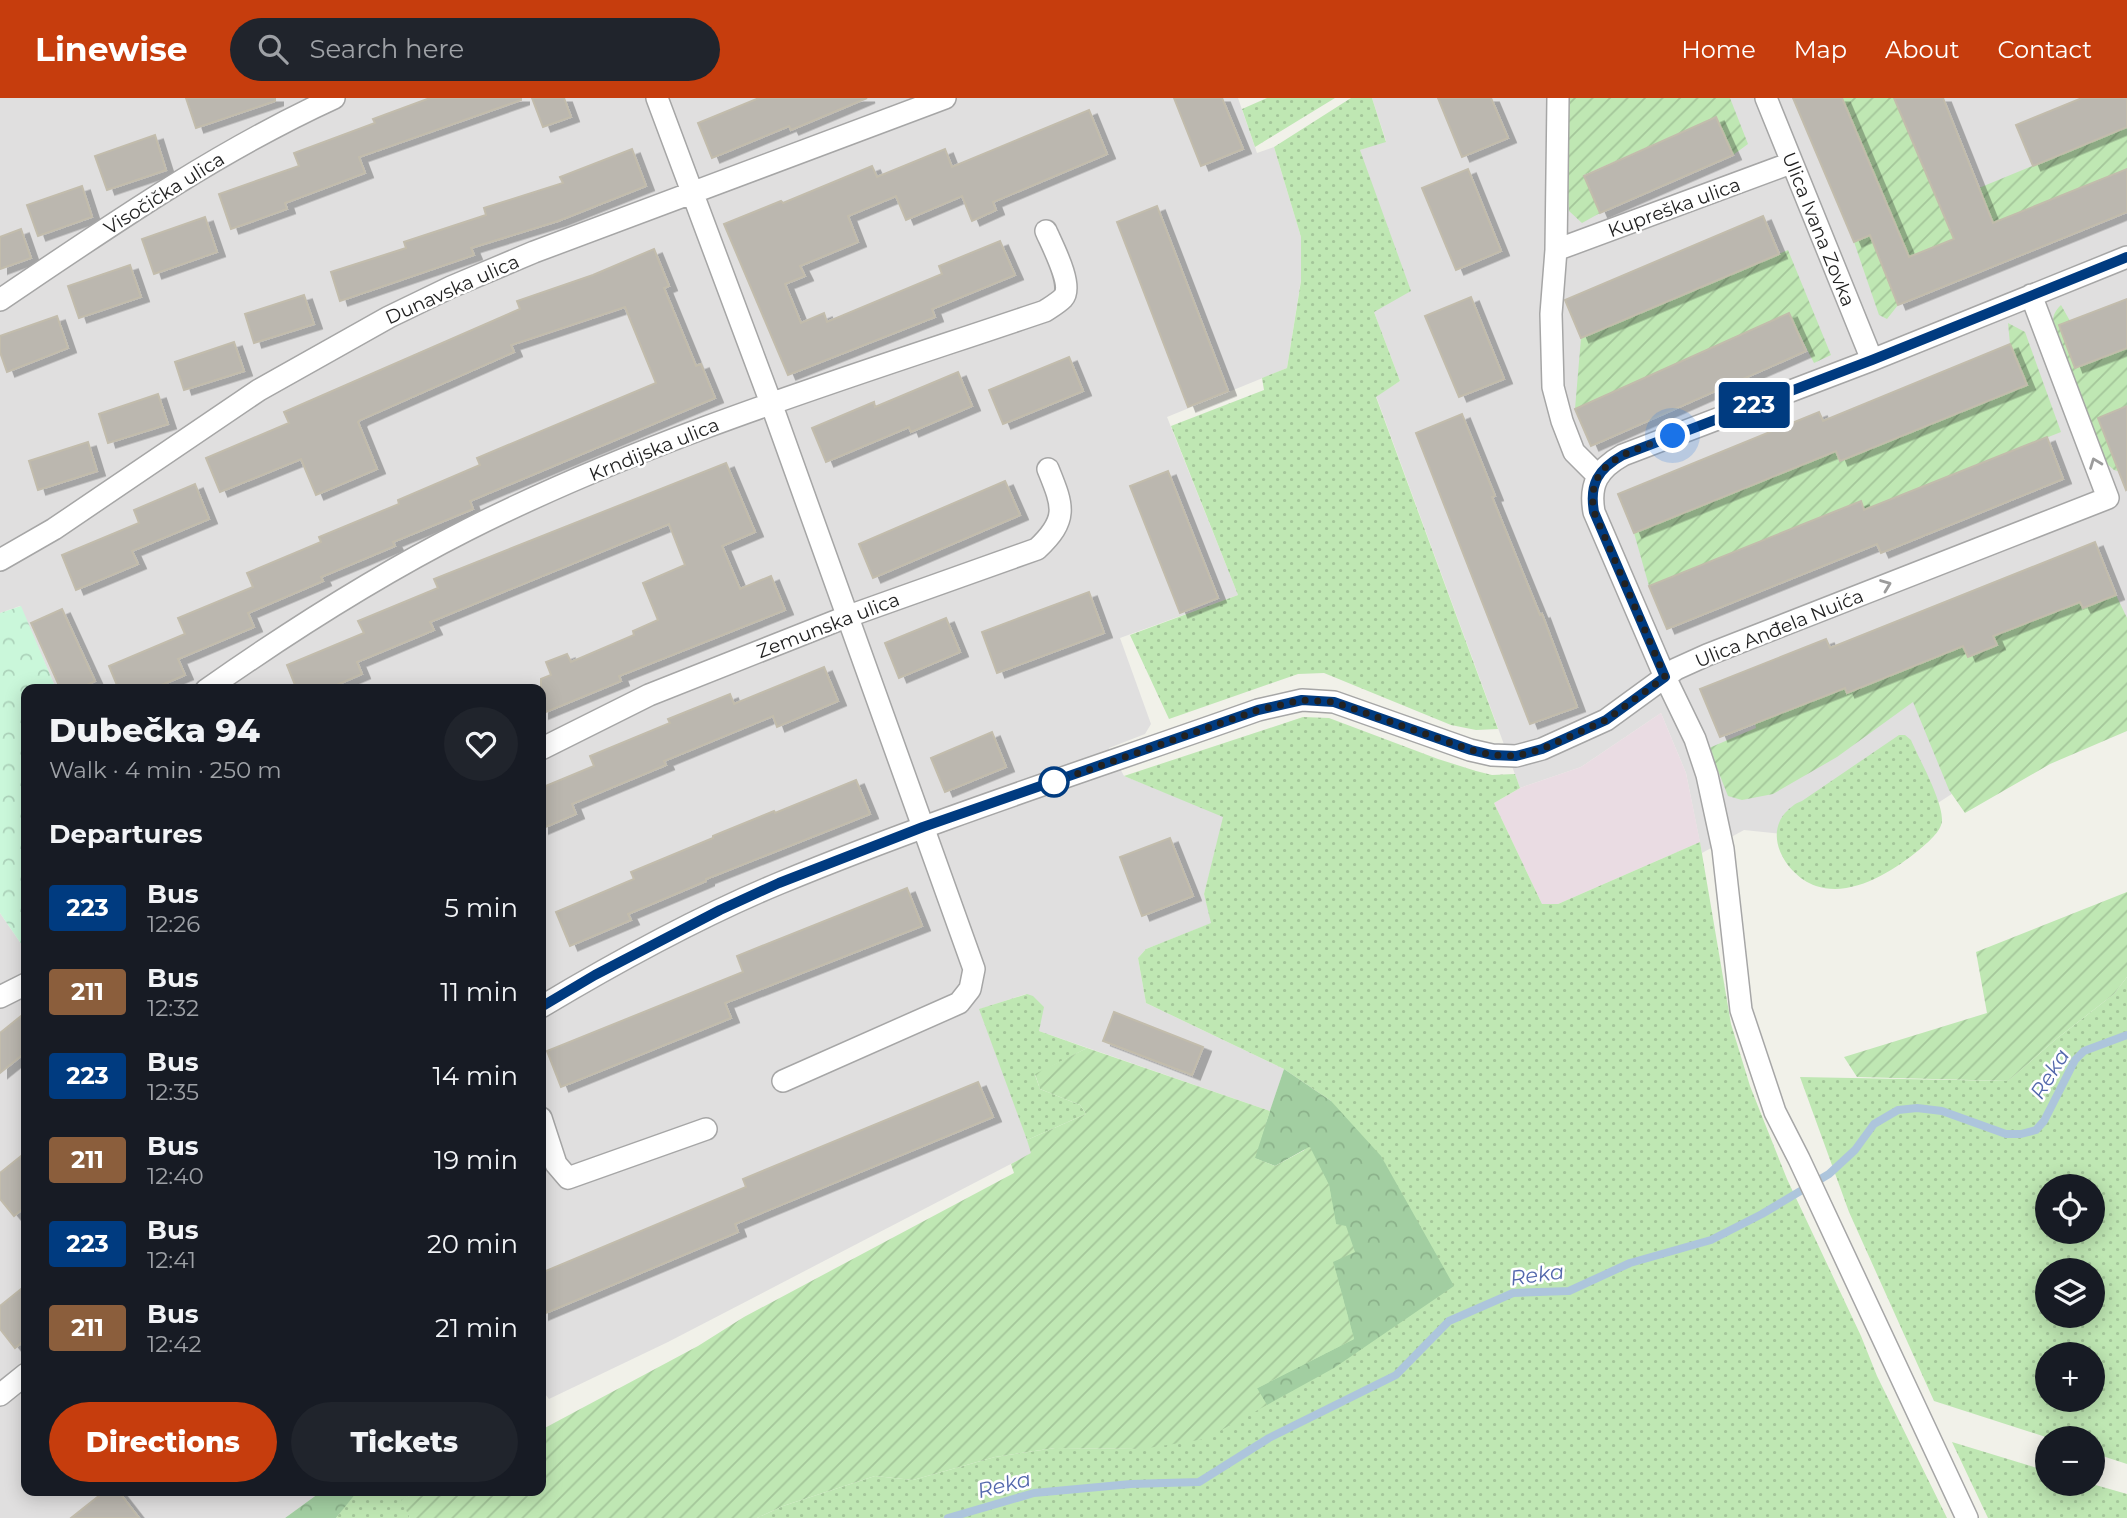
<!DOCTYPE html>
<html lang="en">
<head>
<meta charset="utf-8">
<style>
  :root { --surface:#171b24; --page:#20242c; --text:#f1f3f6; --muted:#9ea1a6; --accent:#c63d0d }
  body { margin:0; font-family:Montserrat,sans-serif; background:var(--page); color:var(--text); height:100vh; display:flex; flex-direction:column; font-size:26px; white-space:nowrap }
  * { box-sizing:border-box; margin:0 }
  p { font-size:23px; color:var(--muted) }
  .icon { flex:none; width:38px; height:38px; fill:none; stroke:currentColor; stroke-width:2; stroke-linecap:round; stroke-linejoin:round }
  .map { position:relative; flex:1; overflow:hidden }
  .drawer { position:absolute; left:21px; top:586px; width:525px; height:812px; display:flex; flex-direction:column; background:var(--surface); border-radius:14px; box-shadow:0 4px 18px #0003 }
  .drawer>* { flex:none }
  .badge { padding:0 14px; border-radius:5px; font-size:24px; line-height:46px }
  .fabs { position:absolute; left:2035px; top:1076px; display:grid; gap:14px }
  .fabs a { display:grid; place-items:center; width:70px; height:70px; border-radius:50%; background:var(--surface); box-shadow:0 4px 18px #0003; font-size:35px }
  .you { position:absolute; width:35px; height:35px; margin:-18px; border:5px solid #fff; border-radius:50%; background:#1a73e8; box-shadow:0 0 0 10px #1a73e833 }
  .map>.badge { position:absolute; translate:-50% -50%; box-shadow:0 0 0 4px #fff }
  h2 { padding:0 28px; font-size:26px; line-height:63px }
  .round { display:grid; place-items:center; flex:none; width:74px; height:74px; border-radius:37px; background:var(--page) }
  .headline { display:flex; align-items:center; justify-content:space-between; height:119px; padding:0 28px }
  h1 { font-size:33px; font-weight:800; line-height:52px }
  .cta { display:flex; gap:14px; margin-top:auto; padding:14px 28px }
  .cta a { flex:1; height:80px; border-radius:42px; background:var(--accent); color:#fff; font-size:28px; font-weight:800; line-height:80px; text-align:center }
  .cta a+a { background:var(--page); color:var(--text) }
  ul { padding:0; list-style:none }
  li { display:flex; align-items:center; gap:21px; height:84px; padding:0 28px }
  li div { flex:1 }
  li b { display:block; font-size:26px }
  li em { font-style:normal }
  li .badge { min-width:77px; font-weight:700; text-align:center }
  header { display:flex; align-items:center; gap:42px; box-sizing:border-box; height:98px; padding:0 35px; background:var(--accent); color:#fff }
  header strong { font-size:33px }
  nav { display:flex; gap:38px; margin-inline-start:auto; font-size:24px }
  .search { width:490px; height:63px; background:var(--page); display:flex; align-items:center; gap:18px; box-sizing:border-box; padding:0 24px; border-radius:38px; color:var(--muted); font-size:26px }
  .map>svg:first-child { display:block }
  .residential { fill:#e0dfdf }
  .industrial { fill:#eadce3 }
  .grass { fill:url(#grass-dots); fill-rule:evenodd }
  .forest { fill:url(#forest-crowns) }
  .park { fill:url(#park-crowns) }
  .garden { fill:url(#garden-furrows) }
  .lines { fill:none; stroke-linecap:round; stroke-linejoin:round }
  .stream { stroke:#adc5dc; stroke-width:8 }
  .building { fill:#bbb7af; stroke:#c2bcac; stroke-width:2; filter:url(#shadow) }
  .street-casing { stroke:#a6a6a6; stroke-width:24 }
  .street { stroke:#fff; stroke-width:21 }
  .oneway { stroke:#9c9c9c }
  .line-casing { stroke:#fff; stroke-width:16 }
  .line { stroke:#003b80; stroke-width:10 }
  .walk { stroke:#222; stroke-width:7; stroke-dasharray:0 12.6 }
  .stop-dot { fill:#fff; stroke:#003b80; stroke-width:3.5 }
  .labels { text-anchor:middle; stroke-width:5; stroke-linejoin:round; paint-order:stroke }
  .street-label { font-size:19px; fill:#222; stroke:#fff }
  .water-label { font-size:21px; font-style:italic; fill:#5368ac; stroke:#fff }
</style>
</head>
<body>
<header>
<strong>Linewise</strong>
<div class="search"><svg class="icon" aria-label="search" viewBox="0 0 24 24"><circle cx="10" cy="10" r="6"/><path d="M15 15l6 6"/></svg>Search here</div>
<nav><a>Home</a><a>Map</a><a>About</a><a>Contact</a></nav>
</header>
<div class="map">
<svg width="2127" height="1420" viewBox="0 0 2127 1420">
  <defs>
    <pattern id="grass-dots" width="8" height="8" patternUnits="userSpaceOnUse" patternTransform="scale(1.75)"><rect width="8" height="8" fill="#bfe7b3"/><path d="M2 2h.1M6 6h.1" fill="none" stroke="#a4c69a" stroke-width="1.8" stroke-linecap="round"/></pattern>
    <pattern id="forest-crowns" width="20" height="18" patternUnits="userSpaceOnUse" patternTransform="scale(1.75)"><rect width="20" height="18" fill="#a2cea1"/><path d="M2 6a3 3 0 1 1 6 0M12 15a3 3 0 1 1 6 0" fill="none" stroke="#8bb18a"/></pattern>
    <pattern id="park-crowns" width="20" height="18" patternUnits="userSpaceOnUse" patternTransform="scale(1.75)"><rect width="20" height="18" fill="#caf7da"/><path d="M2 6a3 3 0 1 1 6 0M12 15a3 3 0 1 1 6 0" fill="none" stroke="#add3bb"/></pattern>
    <pattern id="garden-furrows" width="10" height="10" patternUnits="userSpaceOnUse" patternTransform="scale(1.75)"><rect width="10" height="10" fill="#bfe7b3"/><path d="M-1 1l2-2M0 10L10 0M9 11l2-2" fill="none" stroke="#a4c69a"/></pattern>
    <filter id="shadow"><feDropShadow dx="8" dy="4.5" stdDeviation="0" flood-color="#0004"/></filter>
  </defs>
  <rect width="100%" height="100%" fill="#f1f1e9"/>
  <path class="residential" d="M0 0H1238L1257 55 1274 49 1301 139V182L1287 270 1167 319 1238 497 1120 540 1151 626 1145 636 1109 650 1124 678 1224 718 1204 796 1212 825 1146 851 1138 860 1146 905 1284 971 1270 1013 1039 933 1026 896 980 911 1032 1055 668 1244 549 1301 541 1291V592L48 591V589L54 586 20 508 0 515Z
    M1372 0H2127V605L1961 690 1893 734 1782 736 1744 732 1702 755 1686 675 1661 615 1581 669 1520 690 1376 298 1400 283 1374 214 1360 52 1386 43Z
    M0 815 26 853V1393H322L285 1420H0Z"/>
  <path class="industrial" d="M1661 615 1686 675 1700 744 1558 806H1542L1494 705 1520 690 1581 669Z"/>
  <path class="grass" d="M1267 0H1335L1255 49 1242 11Z
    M1351 0H1372L1386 44 1360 52 1411 193 1374 214 1400 283 1376 299 1498 631 1476 632 1451 627 1324 575 1298 576 1169 621 1130 537 1238 497 1171 328 1264 292 1262 280 1287 270 1301 183V139L1274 49Z
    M1303 619 1329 620 1438 661 1476 673 1492 677 1515 676 1520 690 1494 705 1542 806H1558L1700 744 1731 926 1750 988 1787 1081 1861 1238 1877 1278 1947 1420H757L783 1408 875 1378 913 1382 995 1359 1055 1350 1142 1351 1331 1003 1284 971 1146 905 1138 860 1146 851 1211 825 1204 796 1223 719 1124 678Z
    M1899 637H1905L1911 642C1919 661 1943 703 1942 723 1941 734 1927 745 1919 752 1893 773 1852 800 1816 788 1789 779 1763 741 1785 715 1790 710 1795 705 1802 703Z
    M2127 879V1366L2093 1355V1340H2049L1934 1303 1849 1114 1800 979 2008 983 2055 942 2114 896ZM2048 1088H2093V1134H2048ZM2048 1172H2093V1218H2048ZM2048 1256H2093V1302H2048Z
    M1027 896 1033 898 1044 909 1039 933 1087 950 1035 977 1040 991 1080 1007 1086 1016 1027 1042 979 911Z
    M1952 1344 2047 1373 2048 1386H2092L2127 1396V1420H1988Z
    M356 1393H420L402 1402 410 1420H336Z"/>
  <path class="forest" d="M1284 971 1331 1003 1381 1058 1454 1188 1334 1270 1267 1307 1256 1291 1354 1241 1333 1163 1336 1126 1329 1087 1309 1049 1275 1068 1254 1060Z
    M322 1393H356V1395L336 1420H285Z"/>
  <path class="park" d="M21 508 54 586 48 589V591L26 592V853L0 815V515Z"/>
  <path class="garden" d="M1570 0H1730L1748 46 1733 57 1716 19 1584 77 1600 115 1582 125 1569 113 1566 69Z
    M1842 0H1894L1940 106 2127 29V71L1883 169 1898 207 1887 221 1879 217 1854 144 1895 126Z
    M1788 152 1831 257 1814 265 1789 216 1575 311 1581 240Z
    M2061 207 2070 223 2059 228 2076 270 2127 250V308L2098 320 2121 374 2114 372 2106 365 2056 236C2052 223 2051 217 2061 207Z
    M2008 225 2025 234 2061 334 1864 412 1860 403 1649 488 1634 435 1836 353 1841 363 2026 287 2010 246Z
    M2116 497 2127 520V633L2050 666 1965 715 1949 692 1913 604 1837 659 1773 696 1742 702 1728 698 1709 650 1756 630 1755 625 1845 589 1848 594 1963 548 1968 559 1996 548 1993 538 2080 503 2083 510Z
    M2127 794V879L2114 896 2055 942 2008 983 1857 979 1844 959 1987 915 1976 854Z
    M1087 950 1270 1013 1255 1060 1275 1068 1310 1049 1329 1087 1336 1126 1346 1128 1355 1154 1333 1164 1354 1241 1257 1290 1267 1307 1205 1341 1142 1351 1055 1350 995 1359 913 1382 875 1378 783 1408 757 1420H410L401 1402 420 1393H541V1332L698 1248 744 1219 1014 1075 1011 1066 1031 1055 1027 1042 1086 1016 1080 1007 1040 991 1035 976Z"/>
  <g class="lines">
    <path class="stream" d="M948 1420 1034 1395 1131 1386 1199 1384 1269 1340 1396 1277 1449 1223 1513 1195 1569 1193 1630 1165 1711 1142 1762 1116 1829 1076 1855 1052 1874 1026 1898 1012 1917 1010 1942 1013 2006 1036H2021L2036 1032 2044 1023 2075 962 2084 953 2127 937"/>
  </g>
  <path class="building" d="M186 0H275V3L196 30Z
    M430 0H521V2L359 59 365 75 285 105 287 111 231 131 219 96 299 68 294 55 375 25 373 21Z
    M532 0H564L571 19 543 29Z
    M759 0H867L791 32 789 28 712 60 698 25Z
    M1174 0H1222L1243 51 1201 68Z
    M1438 0H1491L1508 40 1462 59Z
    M1793 0H1842L1909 159 1954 141 1894 0H1943L1993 125 2127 71V114L1898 207 1870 137 1854 144Z
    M2082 0H2127V29L2033 68 2016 27Z
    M1089 12 1107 56 993 104 996 112 972 123 962 98 906 122 896 98 848 118 858 144 800 168 805 178 785 186 801 225 824 215 827 224 942 176 939 168 1000 143 1015 177 932 211 935 219 788 277 724 126 781 103 783 105 872 68 877 79 945 51 952 69Z
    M1716 19 1733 57 1600 115 1584 78Z
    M155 37 166 72 107 92 95 58Z
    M632 51 646 88 558 123 471 150 474 157 340 203 331 174 406 150 404 144 486 117 484 110 563 85 560 79Z
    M1468 71 1501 153 1456 172 1422 90Z
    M82 88 92 119 38 138 27 107Z
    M1157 108 1228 293 1188 309 1117 124Z
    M1763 118 1779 156 1581 240 1565 202Z
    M205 119 217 154 154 176 142 141Z
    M21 131 31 160 0 171V139Z
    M654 151 669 188 664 190 696 268 701 266 715 300 470 403 473 411 393 444 395 448 321 479 323 483 248 515 254 529 178 561 185 577 150 592H119L109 568 185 536 178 520 253 489 247 475 321 444 319 439 399 406 398 402 480 367 477 360 656 285 625 209 511 247 514 254 360 322 358 324 377 371 316 397 301 361 220 394 206 360 289 325 284 314 520 211 517 203 593 177Z
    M130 167 141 199 79 220 68 188Z
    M304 197 314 226 254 245 245 216Z
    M1471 199 1504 281 1459 299 1425 218Z
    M2127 201V250L2075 270 2059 227Z
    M1789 215 1806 253 1591 348 1575 311Z
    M57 218 68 250 7 274 0 254V238Z
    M234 244 244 273 184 292 175 264Z
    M2010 246 2027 287 1840 363 1836 353 1634 435 1618 396 1819 314 1823 323Z
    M1069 259 1083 293 1003 326 989 292Z
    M958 274 972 308 911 334 909 329 826 364 812 330 874 304 875 309Z
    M158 296 168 326 108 345 99 316Z
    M2127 308V391L2126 392 2098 320Z
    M1462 316 1495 398 1492 399 1540 517 1542 516 1577 609 1530 626 1416 335Z
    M2047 339 2063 381 1881 455 1877 446 1667 531 1649 488 1861 403 1864 412Z
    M88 344 97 373 38 392 29 363Z
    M726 365 755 434 722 448 740 491 771 478 785 512 619 578 621 583 541 616V581L551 577 546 564 567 556 571 564 634 537 633 533 658 522 643 485 685 467 669 426 430 524 434 532 357 564 362 576 325 592H297L287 567 364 535 358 523 438 490 434 481Z
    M1168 373 1218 500 1180 515 1130 388Z
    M1005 383 1020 417 873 480 859 446Z
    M195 386 209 421 132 453 138 466 76 492 62 457 139 425 134 412Z
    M2095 444 2116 497 2083 510 2080 504 1993 538 1997 547 1968 559 1963 548 1847 595 1845 590 1720 639 1700 591 1826 541 1830 550Z
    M1089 494 1104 535 997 575 982 534Z
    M62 511 95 583 77 592H61L31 525Z
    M946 520 960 554 899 580 885 545Z
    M824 569 838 603 777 629 773 618 664 663 666 667 572 706 576 716 541 731V690L594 668 590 658 670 625 668 621 730 596 734 606Z
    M992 634 1006 669 945 694 931 660Z
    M856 682 870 716 706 781V783L628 816 631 822 570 848 556 814 634 781 631 774 713 740V738L774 713 775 715Z
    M1170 740 1193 798 1142 818 1120 759Z
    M907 790 922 828 725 905 731 920 561 989 547 953 743 874 737 858Z
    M26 914V954L0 975V935Z
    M1114 914 1203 949 1192 977 1103 943Z
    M978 984 993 1019 735 1126 738 1134 541 1217V1175L746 1089 743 1081Z
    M26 1054V1108L14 1118 0 1101V1075Z
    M26 1187V1241L15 1250 0 1231V1208Z
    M105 1393H118L139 1420H71Z"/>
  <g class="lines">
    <defs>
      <path id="street" d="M657 0 771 305 974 871 970 891 959 905 783 983
        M1558 0 1556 152 1551 216 1553 289 1562 323 1574 354 1598 378
        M1766 0 1872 262
        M1556 152 1791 65
        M0 202C108 129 216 54 334 0
        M0 462 54 431 259 292 389 219 451 189 534 154 945 0
        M206 592C290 533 376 478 467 432 651 339 850 279 1045 213 1051 209 1058 205 1063 200 1074 188 1052 147 1046 133
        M541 651 649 597 846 519 1037 451C1069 421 1063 408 1048 371
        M0 899 26 886
        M541 909C618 863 698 819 780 785 937 720 1098 669 1258 612L1302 602 1334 604 1470 652 1492 657 1516 658 1542 651 1606 622 1676 571 1707 557 2108 400 2031 197
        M541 1020 556 1066 568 1080 706 1031
        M0 1297 26 1276
        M1967 1420 1799 1061 1775 1014 1741 912 1723 751 1707 677 1695 641 1665 579 1594 414C1589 386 1598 371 1623 357L1872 262 2127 159"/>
    </defs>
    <use href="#street" class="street-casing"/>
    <use href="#street" class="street"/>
  </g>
  <defs><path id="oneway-chevron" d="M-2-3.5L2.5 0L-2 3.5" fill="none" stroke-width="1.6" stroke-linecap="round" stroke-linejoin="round" transform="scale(1.75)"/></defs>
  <g class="oneway">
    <use href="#oneway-chevron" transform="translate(2095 365) rotate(-111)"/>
    <use href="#oneway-chevron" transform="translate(1886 487) rotate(-21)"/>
  </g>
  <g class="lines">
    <defs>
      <path id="line" d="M541 909 595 877 720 812 779 785 923 729 1258 612 1302 602 1334 604 1471 652 1492 657 1516 658 1542 651 1606 622 1665 579 1594 414C1589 386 1598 371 1623 357L1872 262 2127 159"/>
    </defs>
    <use href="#line" class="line-casing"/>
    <use href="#line" class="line"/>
    <path class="walk" d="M1054 684 1258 612 1302 602 1334 604 1471 652 1492 657 1516 658 1542 651 1606 622 1665 579 1594 414C1584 361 1634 353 1673 338"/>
  </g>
  <circle class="stop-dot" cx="1054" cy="684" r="14"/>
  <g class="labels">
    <g class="street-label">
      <text transform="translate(164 95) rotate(-32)" y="7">Visočička ulica</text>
      <text transform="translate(1674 109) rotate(-20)" y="7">Kupreška ulica</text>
      <text transform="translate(1819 131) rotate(68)" y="7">Ulica Ivana Zovka</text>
      <text transform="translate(452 191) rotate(-24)" y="7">Dunavska ulica</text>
      <text transform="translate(654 351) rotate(-22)" y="7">Krndijska ulica</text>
      <text transform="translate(828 527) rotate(-21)" y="7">Zemunska ulica</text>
      <text transform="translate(1779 530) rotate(-22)" y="7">Ulica Anđela Nuića</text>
    </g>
    <g class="water-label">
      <text transform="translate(2050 976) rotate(-58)" y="7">Reka</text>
      <text transform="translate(1537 1177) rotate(-8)" y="7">Reka</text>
      <text transform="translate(1004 1387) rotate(-14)" y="7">Reka</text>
    </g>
  </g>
</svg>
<div class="fabs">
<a><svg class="icon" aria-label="locate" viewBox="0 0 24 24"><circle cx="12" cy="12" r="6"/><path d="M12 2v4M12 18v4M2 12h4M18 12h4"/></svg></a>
<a><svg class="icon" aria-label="layers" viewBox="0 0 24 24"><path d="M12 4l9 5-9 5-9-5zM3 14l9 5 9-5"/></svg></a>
<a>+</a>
<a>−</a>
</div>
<div class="you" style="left:1673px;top:338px"></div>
<b class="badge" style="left:1754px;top:307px;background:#003b80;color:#fff">223</b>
<section class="drawer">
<div class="headline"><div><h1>Dubečka 94</h1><p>Walk · 4 min · 250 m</p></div><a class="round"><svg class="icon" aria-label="heart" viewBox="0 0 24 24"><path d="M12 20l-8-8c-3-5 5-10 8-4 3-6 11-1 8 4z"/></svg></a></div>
<h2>Departures</h2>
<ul>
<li><span class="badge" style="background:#003b80;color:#fff">223</span><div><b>Bus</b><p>12:26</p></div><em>5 min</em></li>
<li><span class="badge" style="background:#8b5e3c;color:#fff">211</span><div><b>Bus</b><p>12:32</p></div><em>11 min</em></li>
<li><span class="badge" style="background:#003b80;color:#fff">223</span><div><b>Bus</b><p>12:35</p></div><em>14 min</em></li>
<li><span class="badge" style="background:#8b5e3c;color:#fff">211</span><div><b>Bus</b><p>12:40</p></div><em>19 min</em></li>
<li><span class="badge" style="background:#003b80;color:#fff">223</span><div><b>Bus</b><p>12:41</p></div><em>20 min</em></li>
<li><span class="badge" style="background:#8b5e3c;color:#fff">211</span><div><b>Bus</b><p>12:42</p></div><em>21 min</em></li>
</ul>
<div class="cta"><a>Directions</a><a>Tickets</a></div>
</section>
</div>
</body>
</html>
